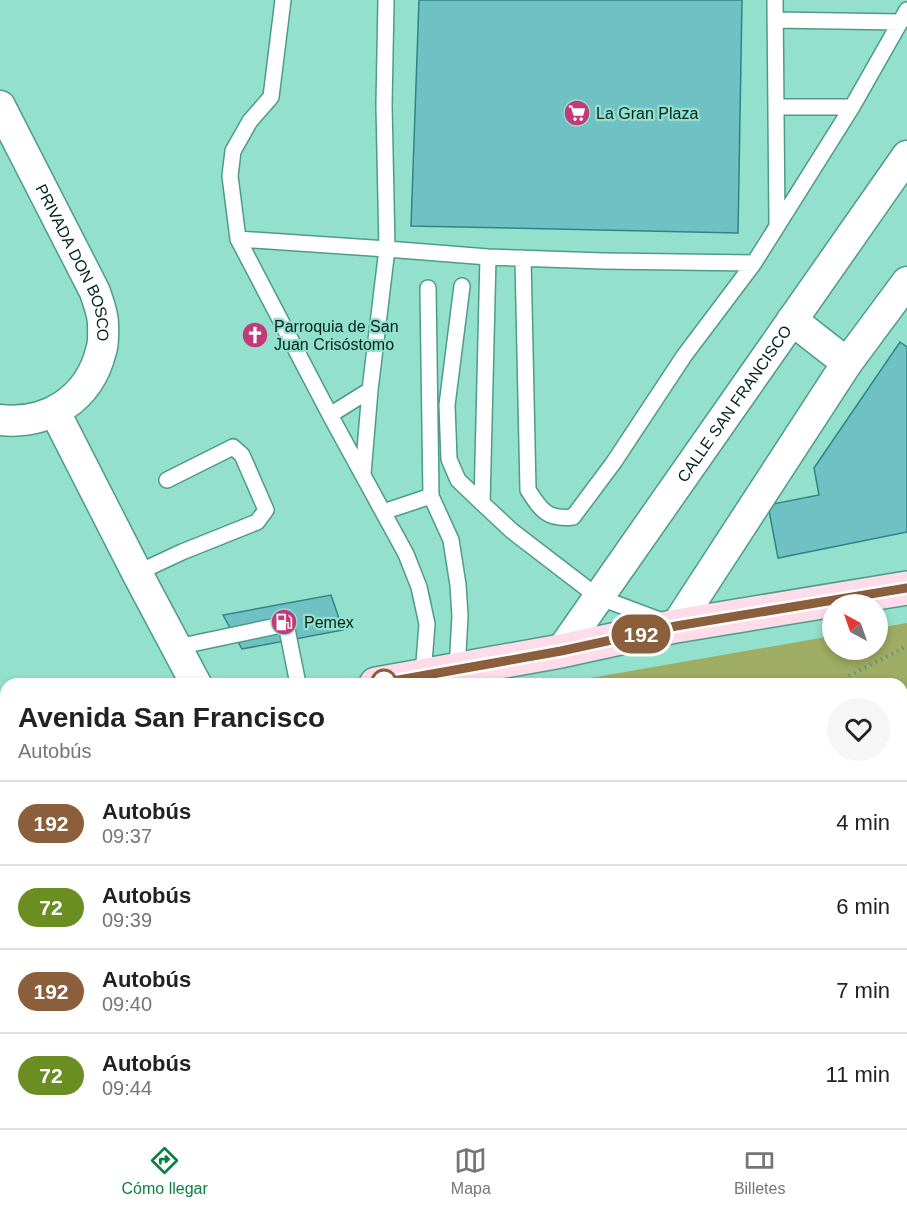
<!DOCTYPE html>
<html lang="es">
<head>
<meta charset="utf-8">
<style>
  :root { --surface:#fff; --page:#f6f6f6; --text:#222; --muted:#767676; --line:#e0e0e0; --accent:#0b8043 }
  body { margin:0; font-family:Arial,sans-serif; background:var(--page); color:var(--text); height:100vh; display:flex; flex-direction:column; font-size:22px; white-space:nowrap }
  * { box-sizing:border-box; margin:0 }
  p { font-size:20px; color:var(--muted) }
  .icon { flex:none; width:33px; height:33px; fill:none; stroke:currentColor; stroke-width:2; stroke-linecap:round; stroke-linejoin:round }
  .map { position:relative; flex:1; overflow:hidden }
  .drawer { position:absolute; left:0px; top:678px; width:908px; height:450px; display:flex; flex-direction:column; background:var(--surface); border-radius:18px 18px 0 0; box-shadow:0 3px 9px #0003 }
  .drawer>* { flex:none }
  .badge { padding:0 12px; border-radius:20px; font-size:21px; line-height:39px }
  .needle { width:39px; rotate:320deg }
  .controls { position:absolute; left:822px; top:594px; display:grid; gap:12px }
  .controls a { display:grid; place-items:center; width:66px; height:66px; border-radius:50%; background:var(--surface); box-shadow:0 3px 9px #0003; font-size:30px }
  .map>.badge { position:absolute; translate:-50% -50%; box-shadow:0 0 0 3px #fff }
  .round { display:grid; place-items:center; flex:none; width:63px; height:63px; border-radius:32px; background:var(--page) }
  .overview { display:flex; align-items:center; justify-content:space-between; height:102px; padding:0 18px }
  h1 { font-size:28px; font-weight:700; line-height:45px }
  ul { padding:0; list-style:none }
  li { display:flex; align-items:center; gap:18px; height:84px; padding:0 18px; border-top:2px solid var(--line) }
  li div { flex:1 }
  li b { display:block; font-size:22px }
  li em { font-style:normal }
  li .badge { min-width:66px; font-weight:700; text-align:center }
  .menu { display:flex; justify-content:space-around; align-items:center; height:84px; border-top:2px solid var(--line); background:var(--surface); font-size:16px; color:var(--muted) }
  .menu a { display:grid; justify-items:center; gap:3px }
  .menu .on { color:var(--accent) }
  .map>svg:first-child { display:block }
  .green { fill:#9fac63 }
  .building { fill:#6fc1c3; stroke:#2f8586; stroke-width:1.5 }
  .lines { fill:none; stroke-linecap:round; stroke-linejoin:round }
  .highway-tunnel { stroke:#76baaa; stroke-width:33; stroke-dasharray:33 16; stroke-linecap:butt }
  .lane-casing { stroke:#4f9b8a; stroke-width:18 }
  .street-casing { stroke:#4f9b8a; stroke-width:33 }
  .secondary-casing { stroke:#4f9b8a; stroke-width:36 }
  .path { stroke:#5b9789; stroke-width:4; stroke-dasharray:1.5 4.5; stroke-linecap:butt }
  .lane { stroke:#fff; stroke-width:15 }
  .street { stroke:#fff; stroke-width:30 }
  .secondary { stroke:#fedce9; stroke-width:33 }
  .line-casing { stroke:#fff; stroke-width:14 }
  .line { stroke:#8b5e3c; stroke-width:9 }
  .stop-dot { fill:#fff; stroke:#8b5e3c; stroke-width:3 }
  .labels { text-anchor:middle; stroke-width:4.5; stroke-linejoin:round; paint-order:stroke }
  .poi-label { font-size:16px; fill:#02231d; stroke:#93e0cd; text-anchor:start }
  .street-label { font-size:16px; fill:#02231d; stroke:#93e0cd }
</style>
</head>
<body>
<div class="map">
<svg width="907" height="1128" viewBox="0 0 907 1128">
  <rect width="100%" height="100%" fill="#93e0cd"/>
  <path class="green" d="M907 623V871L902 872V684H556L832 636V650H878V628Z
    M6 780V1032L0 1033V781Z
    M907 952V995L902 970V953Z
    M907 1066V1113L902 1115V1067Z"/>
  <path class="building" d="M419 0H742L738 233 411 226Z
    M900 342 907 347V532L778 558 768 505 819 495 814 468Z
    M331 595 343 630 242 649 223 615Z
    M902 970 907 995V1066L902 1067Z
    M509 1122H541L537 1128H506Z
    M653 1122H733V1128H654Z
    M733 1122H830L831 1128H733Z"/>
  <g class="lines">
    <path class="highway-tunnel" d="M902 704 907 703
      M902 741 907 740
      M0 863 6 862
      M0 903 6 902"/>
    <defs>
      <path id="lane" d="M283 0 271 97 250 121 233 151 230 176 238 239 330 415 406 554 419 587 427 624 423 675
        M386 0 384 105 387 249 488 257 603 261 754 263
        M775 0 777 225
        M775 20 900 22 906 18
        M776 107H852
        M238 239 387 249 370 390 330 415
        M488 257 482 503 512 531 598 597 665 622
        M523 258 528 490C541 510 547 520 573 517L614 462 684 356 754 263 852 107 907 10
        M462 286 447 405 449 459 458 480 482 503
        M428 288 431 496 451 540 458 585 460 616 457 670
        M363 474 370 390
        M383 512 431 496
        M137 573 182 552 257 522 266 510 242 455 233 447 167 480
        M177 647 286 624 298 684
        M27 1122 29 1128
        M596 1128 599 1122"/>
      <g id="street">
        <path id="s1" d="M0 106 95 292C98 302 103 313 103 324 103 332 104 343 101 351 89 399 48 425 0 420"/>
        <path d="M792 320 847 363"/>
        <path d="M55 412 137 573 196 684"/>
        <path d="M676 626 847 363 907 282"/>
        <path id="s2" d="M561 651 907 156"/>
        <path d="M439 1122 442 1128"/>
        <path d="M286 1128 290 1122"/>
      </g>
      <path id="secondary" d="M376 684 561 651 676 626 907 588
        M0 753 6 752
        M902 898 907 897
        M0 1056 6 1055"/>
    </defs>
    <use href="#lane" class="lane-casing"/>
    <use href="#street" class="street-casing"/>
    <use href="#secondary" class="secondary-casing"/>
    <path class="path" d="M840 684 847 677 907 646
      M902 749 907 750
      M902 757 907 753
      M902 806 907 805
      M0 847 6 844
      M0 952H6"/>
    <use href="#lane" class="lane"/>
    <use href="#street" class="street"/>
    <use href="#secondary" class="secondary"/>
  </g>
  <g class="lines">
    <defs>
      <path id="line" d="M376 684 561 651 676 626 907 588"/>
    </defs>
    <use href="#line" class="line-casing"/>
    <use href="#line" class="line"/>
  </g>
  <defs>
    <symbol id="supermarket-disc" viewBox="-11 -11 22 22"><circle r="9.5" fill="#c23a77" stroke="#93e0cd"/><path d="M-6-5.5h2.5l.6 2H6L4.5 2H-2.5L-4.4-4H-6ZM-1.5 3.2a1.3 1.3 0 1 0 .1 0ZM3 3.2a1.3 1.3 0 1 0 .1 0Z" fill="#fff"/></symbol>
    <symbol id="church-disc" viewBox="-11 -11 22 22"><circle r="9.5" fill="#c23a77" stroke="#93e0cd"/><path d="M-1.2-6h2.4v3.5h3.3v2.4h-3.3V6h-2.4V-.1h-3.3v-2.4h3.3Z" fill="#fff"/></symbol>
    <symbol id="fuel-disc" viewBox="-11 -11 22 22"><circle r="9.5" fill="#c23a77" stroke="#93e0cd"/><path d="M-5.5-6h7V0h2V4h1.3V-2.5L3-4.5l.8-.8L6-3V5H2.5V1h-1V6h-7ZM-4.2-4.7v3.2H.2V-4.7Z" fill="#fff"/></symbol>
  </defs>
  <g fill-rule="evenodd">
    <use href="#supermarket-disc" x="562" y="98" width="30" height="30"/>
    <use href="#church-disc" x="240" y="320" width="30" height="30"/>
    <use href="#fuel-disc" x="269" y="607" width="30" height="30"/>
  </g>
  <circle class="stop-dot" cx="384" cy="682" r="12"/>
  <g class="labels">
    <g class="poi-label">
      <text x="596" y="119">La Gran Plaza</text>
      <text x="274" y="332">Parroquia de San<tspan x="274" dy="18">Juan Crisóstomo</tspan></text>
      <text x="304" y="628">Pemex</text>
    </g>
    <g class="street-label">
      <text dy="6" stroke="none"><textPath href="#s1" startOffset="174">PRIVADA DON BOSCO</textPath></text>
      <text dy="6" stroke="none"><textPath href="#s2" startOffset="302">CALLE SAN FRANCISCO</textPath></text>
    </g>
  </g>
</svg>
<div class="controls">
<a><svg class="needle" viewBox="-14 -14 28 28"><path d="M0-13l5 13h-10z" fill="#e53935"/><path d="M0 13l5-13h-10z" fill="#767676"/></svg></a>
</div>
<b class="badge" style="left:641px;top:634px;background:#8b5e3c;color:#fff">192</b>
<section class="drawer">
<div class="overview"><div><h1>Avenida San Francisco</h1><p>Autobús</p></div><a class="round"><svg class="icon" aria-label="heart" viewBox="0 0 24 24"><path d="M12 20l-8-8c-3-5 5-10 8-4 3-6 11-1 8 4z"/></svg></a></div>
<ul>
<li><span class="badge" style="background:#8b5e3c;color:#fff">192</span><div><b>Autobús</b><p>09:37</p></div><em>4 min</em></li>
<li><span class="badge" style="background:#6b8e23;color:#fff">72</span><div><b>Autobús</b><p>09:39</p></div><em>6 min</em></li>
<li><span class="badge" style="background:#8b5e3c;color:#fff">192</span><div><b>Autobús</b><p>09:40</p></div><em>7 min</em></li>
<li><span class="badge" style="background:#6b8e23;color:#fff">72</span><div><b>Autobús</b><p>09:44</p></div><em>11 min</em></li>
</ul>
</section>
</div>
<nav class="menu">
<a class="on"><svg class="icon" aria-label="directions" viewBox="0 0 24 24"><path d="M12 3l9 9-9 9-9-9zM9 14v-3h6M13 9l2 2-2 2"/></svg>Cómo llegar</a>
<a><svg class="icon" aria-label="map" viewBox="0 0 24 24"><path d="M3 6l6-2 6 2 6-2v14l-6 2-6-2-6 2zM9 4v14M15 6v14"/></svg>Mapa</a>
<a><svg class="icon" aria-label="tickets" viewBox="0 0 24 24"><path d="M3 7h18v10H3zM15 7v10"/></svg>Billetes</a>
</nav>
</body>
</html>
